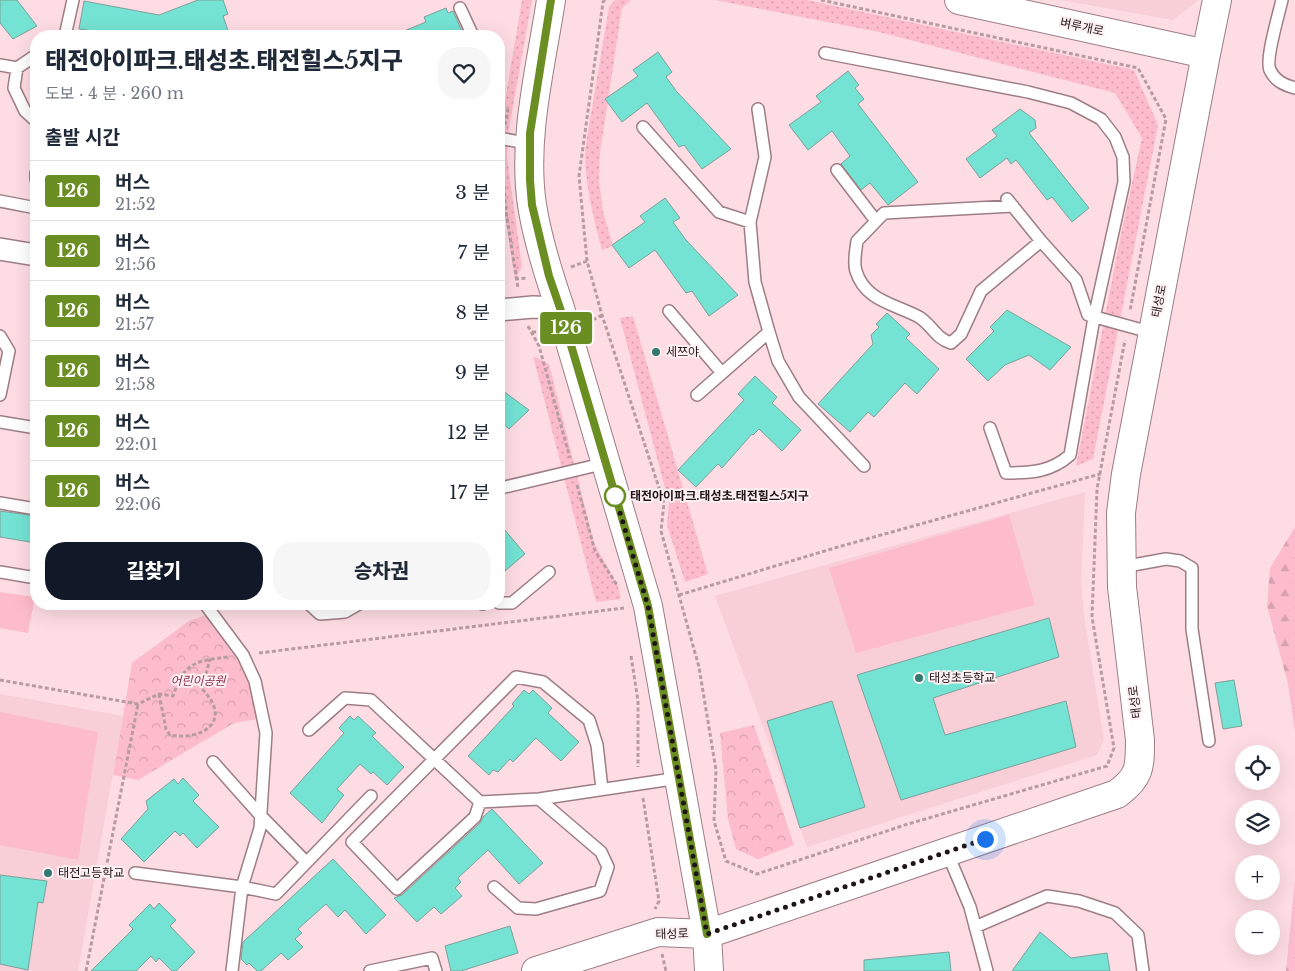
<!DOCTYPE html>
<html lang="ko">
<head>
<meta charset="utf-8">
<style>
  :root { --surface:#fff; --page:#f6f6f7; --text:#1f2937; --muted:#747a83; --line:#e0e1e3; --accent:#111827 }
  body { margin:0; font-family:"Libre Baskerville","Noto Sans KR",serif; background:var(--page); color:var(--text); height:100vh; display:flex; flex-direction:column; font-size:19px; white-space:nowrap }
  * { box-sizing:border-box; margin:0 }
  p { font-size:16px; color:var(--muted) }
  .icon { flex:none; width:28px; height:28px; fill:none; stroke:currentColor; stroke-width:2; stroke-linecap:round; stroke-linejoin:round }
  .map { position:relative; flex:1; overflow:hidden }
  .details { position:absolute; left:30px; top:30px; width:475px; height:580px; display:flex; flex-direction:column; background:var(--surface); border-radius:20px; box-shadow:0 5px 20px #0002 }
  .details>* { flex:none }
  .badge { padding:0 10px; border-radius:4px; font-size:18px; line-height:32px }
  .tools { position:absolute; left:1235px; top:745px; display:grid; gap:10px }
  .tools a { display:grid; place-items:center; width:45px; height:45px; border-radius:50%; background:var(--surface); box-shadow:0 5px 20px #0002; font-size:25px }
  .you { position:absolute; width:25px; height:25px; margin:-12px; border:4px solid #fff; border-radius:50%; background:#1a73e8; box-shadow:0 0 0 8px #1a73e833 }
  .map>.badge { position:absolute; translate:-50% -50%; box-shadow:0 0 0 2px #fff }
  h2 { padding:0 15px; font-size:19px; line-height:45px }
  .round { display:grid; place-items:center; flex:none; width:52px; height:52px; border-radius:20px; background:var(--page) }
  .overview { display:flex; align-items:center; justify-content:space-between; height:85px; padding:0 15px }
  h1 { font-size:24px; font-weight:800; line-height:38px }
  .action { display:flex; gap:10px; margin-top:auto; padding:10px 15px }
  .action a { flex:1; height:58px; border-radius:20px; background:var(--accent); color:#fff; font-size:20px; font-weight:800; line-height:58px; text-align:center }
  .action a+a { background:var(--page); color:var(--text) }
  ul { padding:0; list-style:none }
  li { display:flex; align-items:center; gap:15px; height:60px; padding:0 15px; border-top:1px solid var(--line) }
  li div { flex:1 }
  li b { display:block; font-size:19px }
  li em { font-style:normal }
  li .badge { min-width:55px; font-weight:700; text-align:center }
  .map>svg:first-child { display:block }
  .built { fill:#f8ced7 }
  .grass { fill:url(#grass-dots) }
  .forest { fill:url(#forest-firs) }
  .park { fill:url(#park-crowns) }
  .garden { fill:#fdbccb }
  .building { fill:#74e3d4; stroke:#7da09a }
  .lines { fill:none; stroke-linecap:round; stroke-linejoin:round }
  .lane-casing { stroke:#9d7e84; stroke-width:14 }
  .street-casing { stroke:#9d7e84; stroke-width:24 }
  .secondary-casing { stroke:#9d7e84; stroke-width:30 }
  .path { stroke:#b69ca1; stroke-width:3; stroke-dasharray:4 2.5; stroke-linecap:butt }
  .lane { stroke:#fff; stroke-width:11 }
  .street { stroke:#fff; stroke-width:21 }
  .secondary { stroke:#fff; stroke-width:28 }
  .line-casing { stroke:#fff; stroke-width:11 }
  .line { stroke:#6b8e23; stroke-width:8 }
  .walk { stroke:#1f1416; stroke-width:5; stroke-dasharray:0 9 }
  .poi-dot { fill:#337970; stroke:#fdeff2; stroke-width:2 }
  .stop-dot { fill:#fff; stroke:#6b8e23; stroke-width:2.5 }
  .labels { text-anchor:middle; stroke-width:4; stroke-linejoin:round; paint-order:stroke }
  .street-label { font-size:12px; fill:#1f1416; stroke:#fdeff2 }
  .poi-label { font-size:12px; fill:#1f1416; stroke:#fdeff2; text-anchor:start }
  .stop-label { font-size:12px; font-weight:bold; fill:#1f1416; stroke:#fdeff2; text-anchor:start }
  .park-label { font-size:12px; font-style:italic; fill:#902f4f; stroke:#fdeff2 }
</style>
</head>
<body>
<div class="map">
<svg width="1295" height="971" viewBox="0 0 1295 971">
  <defs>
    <pattern id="grass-dots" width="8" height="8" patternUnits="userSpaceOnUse" patternTransform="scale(1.25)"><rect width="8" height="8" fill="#fdbccb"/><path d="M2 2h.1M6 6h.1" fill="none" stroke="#d8a1ae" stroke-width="1.8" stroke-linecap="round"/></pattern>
    <pattern id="forest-firs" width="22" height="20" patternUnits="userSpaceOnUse" patternTransform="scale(1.25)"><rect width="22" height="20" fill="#fdbccb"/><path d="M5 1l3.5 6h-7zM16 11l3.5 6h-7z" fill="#d8a1ae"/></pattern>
    <pattern id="park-crowns" width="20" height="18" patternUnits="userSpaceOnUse" patternTransform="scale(1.25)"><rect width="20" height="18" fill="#fdbccb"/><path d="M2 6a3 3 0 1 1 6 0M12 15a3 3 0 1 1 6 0" fill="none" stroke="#d8a1ae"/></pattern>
  </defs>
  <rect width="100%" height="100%" fill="#fedce3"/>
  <path class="built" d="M1061 0H1199L1173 20Z
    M1085 492 1081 580 1084 616 1104 740 1097 755 807 847 715 596Z
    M0 694 123 716 78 971H0Z"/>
  <path class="grass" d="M522 0H532L508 134 507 157 522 267 515 279 499 180V136Z
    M615 0H631L622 8 600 153 599 180 603 212 613 246 602 250C593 216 585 185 585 150L609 7Z
    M715 0H807L1134 70 1158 125 1093 459 1076 466 1122 229 1142 138 1115 93 879 32Z
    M633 316 708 574 685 582 667 525 669 503 620 318Z
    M533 356 549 364 594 543 618 586 621 599 596 602Z"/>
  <path class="forest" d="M1295 527V731L1288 684 1267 606 1270 568Z
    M1295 879V971H1286Z"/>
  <path class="park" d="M206 615 226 626 245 648 266 700 263 718 234 723 138 780 113 775 132 663 189 621Z
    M754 725 794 845 758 859 736 849 728 819 720 733Z"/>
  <path class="garden" d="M1009 515 1035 605 856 653 829 568Z
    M0 592 35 597 28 633 0 628Z
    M0 712 98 732 78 860 0 845Z"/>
  <path class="building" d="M0 0H17L37 26 13 39 0 23Z
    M198 0H223L228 14 223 16 230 36H105L87 33V30L79 29 84 1 159 15Z
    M446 8 448 13 453 11 464 36H392L426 22 424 17Z
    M658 52 672 72 666 77 677 92 731 149 702 169 684 145 679 147 647 103 622 122 605 99 638 76 633 70Z
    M848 71 859 85 855 88 864 99 858 104 918 182 888 205 870 183 861 190 841 164 850 156 832 131 808 150 789 125 821 102 816 96Z
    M1020 109 1035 120 1036 128 1029 133 1089 208 1072 222 1052 197 1047 200 1016 160 1011 164 1007 158 980 178 966 159 997 136 992 130Z
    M665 198 680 218 673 222 686 240 738 295 709 316 692 291 686 293 655 250 629 268 612 245 645 222 640 216Z
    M1007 310 1071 347 1050 370 1029 355 1005 365 988 381 966 359 994 331 990 327Z
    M887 313 910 334 906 338 939 369 917 394 905 383 874 417 868 412 850 432 818 404 873 344 871 335 879 327 876 324Z
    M755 376 777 397 772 403 801 430 782 451 759 429 753 435 752 434 722 468 718 464 696 487 678 470 744 400 738 394Z
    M499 388 529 410 509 429 499 420Z
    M0 511 36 516V543L0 537Z
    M499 523 525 554 499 576Z
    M1049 618 1059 657 933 698 945 735 1066 701 1076 747 901 800 857 675Z
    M1234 680 1242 726 1223 729 1215 683Z
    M524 690 529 694 533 690 552 708 548 713 579 742 561 761 536 738 513 762 510 759 498 772 493 770 489 775 468 756 514 706 512 704Z
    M832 701 865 807 800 828 767 721Z
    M350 716 354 720 358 716 376 733 372 736 404 767 387 785 373 772 371 774 360 764 337 789 344 795 322 823 290 793 344 733 339 728Z
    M183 778 199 795 193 801 219 827 197 848 183 833 180 836 175 831 144 862 121 839 148 809 146 801 174 779 178 784Z
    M492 809 543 863 519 884 488 850 458 878 461 882 455 888 462 896 441 914 434 907 417 922 394 898 402 895 480 823 483 817Z
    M333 859 386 915 366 934 345 910 338 917 326 904 298 929 302 933 295 939 303 947 288 960 281 953 261 971H257L249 963 247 965 241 959 243 942Z
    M0 875 47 881 43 903 38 902 28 970 0 964Z
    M159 903 176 920 170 926 195 952 176 971H172L159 958 156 962 151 956 136 971H91L133 929 129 925 150 904 154 909Z
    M510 926 518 953 461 971H451L445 946Z
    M1040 932 1071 958 1107 953 1110 971H1012Z
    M949 952 951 971H864V960Z"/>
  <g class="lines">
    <defs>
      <path id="lane" d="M1282 0C1279 13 1265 60 1270 70 1275 81 1284 85 1295 88
        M460 8 473 36
        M65 36 73 0
        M825 53 1028 92 1071 103 1101 119 1115 137 1123 157 1124 182 1094 318 1070 455C1051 472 1031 473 1006 473L990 428
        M0 65 17 68 36 55
        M17 68 14 88 25 111 36 121
        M758 109 765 157 750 222 755 282 769 332 778 361 799 397 864 466
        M643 127 719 212 750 222
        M499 138 530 144
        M837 170 876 221
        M36 173V179
        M1007 199 1041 241 1076 280 1088 315 1153 333
        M0 201 36 208
        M1013 206 884 213 857 241C856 250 853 263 856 271 865 301 895 304 919 317 932 325 935 338 951 343L961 334 981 291 1041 241
        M669 311 722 373
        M0 336 9 351 0 395
        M697 395 769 332
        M0 422 36 428
        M499 486 505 487 606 463
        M0 503 36 509
        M1122 567 1166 559 1180 561 1192 568V629L1209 741
        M0 572 36 578
        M499 603H512L549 572
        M205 604 243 655 255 681 266 733 260 828 242 887 232 971
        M309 604 320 614 345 612 359 604
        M482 604H483
        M309 730 345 698 371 700 480 802 475 817 397 889 352 842 516 677 543 682 589 720 597 745 602 789
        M213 762 261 816 306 862
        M480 802 539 799 679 778
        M947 852 970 907 987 971
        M135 873 242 887 276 894 371 796
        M494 887 518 908 536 909 600 891 608 867 601 852 539 799
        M975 927 1047 896 1079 901 1115 913 1138 935 1143 971
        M370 971 432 958 436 971"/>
      <path id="street" d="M0 249 36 255
        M499 310 533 307 560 308"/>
      <path id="secondary" d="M551 0C541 66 522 138 532 205 537 237 549 276 560 308L648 606 707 934 709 971
        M959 0 1206 54
        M536 971 658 932 707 934 1117 794C1140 777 1140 768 1140 740L1122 587 1121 513 1126 474 1206 54 1217 0"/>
    </defs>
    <use href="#lane" class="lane-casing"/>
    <use href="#street" class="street-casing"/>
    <use href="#secondary" class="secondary-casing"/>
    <path class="path" d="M605 0 603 2 579 176 587 261 602 315 664 503 661 531 699 667 716 770 714 821 726 861 757 874 908 824 1107 766 1114 748 1092 617 1097 489 1125 340
      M821 0 1138 68 1166 119 1130 311
      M505 125 508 109
      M501 154 506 212 518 288
      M571 267 587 261
      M515 279 527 278
      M587 323 602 315
      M528 326 539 346 570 458
      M532 332H544
      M577 485 595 551 617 585
      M679 595 838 547 1100 474
      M259 653 624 608
      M631 656 638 701V767
      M0 680 138 704 159 694 173 696C184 663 194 661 228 657
      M159 694 166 729 170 735C204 741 233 720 202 689L210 659
      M643 798 659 901 655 909
      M662 954 666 971
      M86 971 138 704"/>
    <use href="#lane" class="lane"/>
    <use href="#street" class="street"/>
    <use href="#secondary" class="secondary"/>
  </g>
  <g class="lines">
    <defs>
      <path id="line" d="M551 0 530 133V180L532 205 549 276 560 308 648 606 707 934"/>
    </defs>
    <use href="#line" class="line-casing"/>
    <use href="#line" class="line"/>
    <path class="walk" d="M615 496 648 606 707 934 985 839"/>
  </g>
  <g class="poi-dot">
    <circle cx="656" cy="352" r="5"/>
    <circle cx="919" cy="678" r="5"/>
    <circle cx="48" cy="873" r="5"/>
  </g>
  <circle class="stop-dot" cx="615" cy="496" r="10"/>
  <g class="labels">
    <g class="street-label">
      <text transform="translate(1082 27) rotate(12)" y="4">벼루개로</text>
      <text transform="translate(1159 301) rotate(-79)" y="4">태성로</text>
      <text transform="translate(1135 702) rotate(-97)" y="4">태성로</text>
      <text transform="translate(672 934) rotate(-2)" y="4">태성로</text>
    </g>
    <g class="poi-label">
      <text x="666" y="356">세쯔야</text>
      <text x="929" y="682">태성초등학교</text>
      <text x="58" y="877">태전고등학교</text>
    </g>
    <g class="stop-label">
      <text x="630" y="500">태전아이파크.태성초.태전힐스5지구</text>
    </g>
    <g class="park-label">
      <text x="198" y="685">어린이공원</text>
    </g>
  </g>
</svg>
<div class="tools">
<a><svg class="icon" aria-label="locate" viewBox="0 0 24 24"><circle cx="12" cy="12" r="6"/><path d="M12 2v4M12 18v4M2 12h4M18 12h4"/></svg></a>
<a><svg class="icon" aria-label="layers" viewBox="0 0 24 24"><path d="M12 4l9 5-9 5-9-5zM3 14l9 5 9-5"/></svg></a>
<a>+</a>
<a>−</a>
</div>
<div class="you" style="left:985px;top:839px"></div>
<b class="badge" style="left:566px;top:328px;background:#6b8e23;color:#fff">126</b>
<section class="details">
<div class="overview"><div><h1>태전아이파크.태성초.태전힐스5지구</h1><p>도보 · 4 분 · 260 m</p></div><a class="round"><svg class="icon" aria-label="heart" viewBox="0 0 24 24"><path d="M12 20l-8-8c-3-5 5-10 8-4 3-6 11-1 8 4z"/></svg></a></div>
<h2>출발 시간</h2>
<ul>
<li><span class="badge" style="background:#6b8e23;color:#fff">126</span><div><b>버스</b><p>21:52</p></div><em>3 분</em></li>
<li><span class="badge" style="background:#6b8e23;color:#fff">126</span><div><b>버스</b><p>21:56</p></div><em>7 분</em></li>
<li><span class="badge" style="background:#6b8e23;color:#fff">126</span><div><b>버스</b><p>21:57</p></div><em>8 분</em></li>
<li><span class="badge" style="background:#6b8e23;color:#fff">126</span><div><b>버스</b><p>21:58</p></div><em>9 분</em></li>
<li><span class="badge" style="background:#6b8e23;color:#fff">126</span><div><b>버스</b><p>22:01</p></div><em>12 분</em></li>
<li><span class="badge" style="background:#6b8e23;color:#fff">126</span><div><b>버스</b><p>22:06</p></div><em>17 분</em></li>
</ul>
<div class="action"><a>길찾기</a><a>승차권</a></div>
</section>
</div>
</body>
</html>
